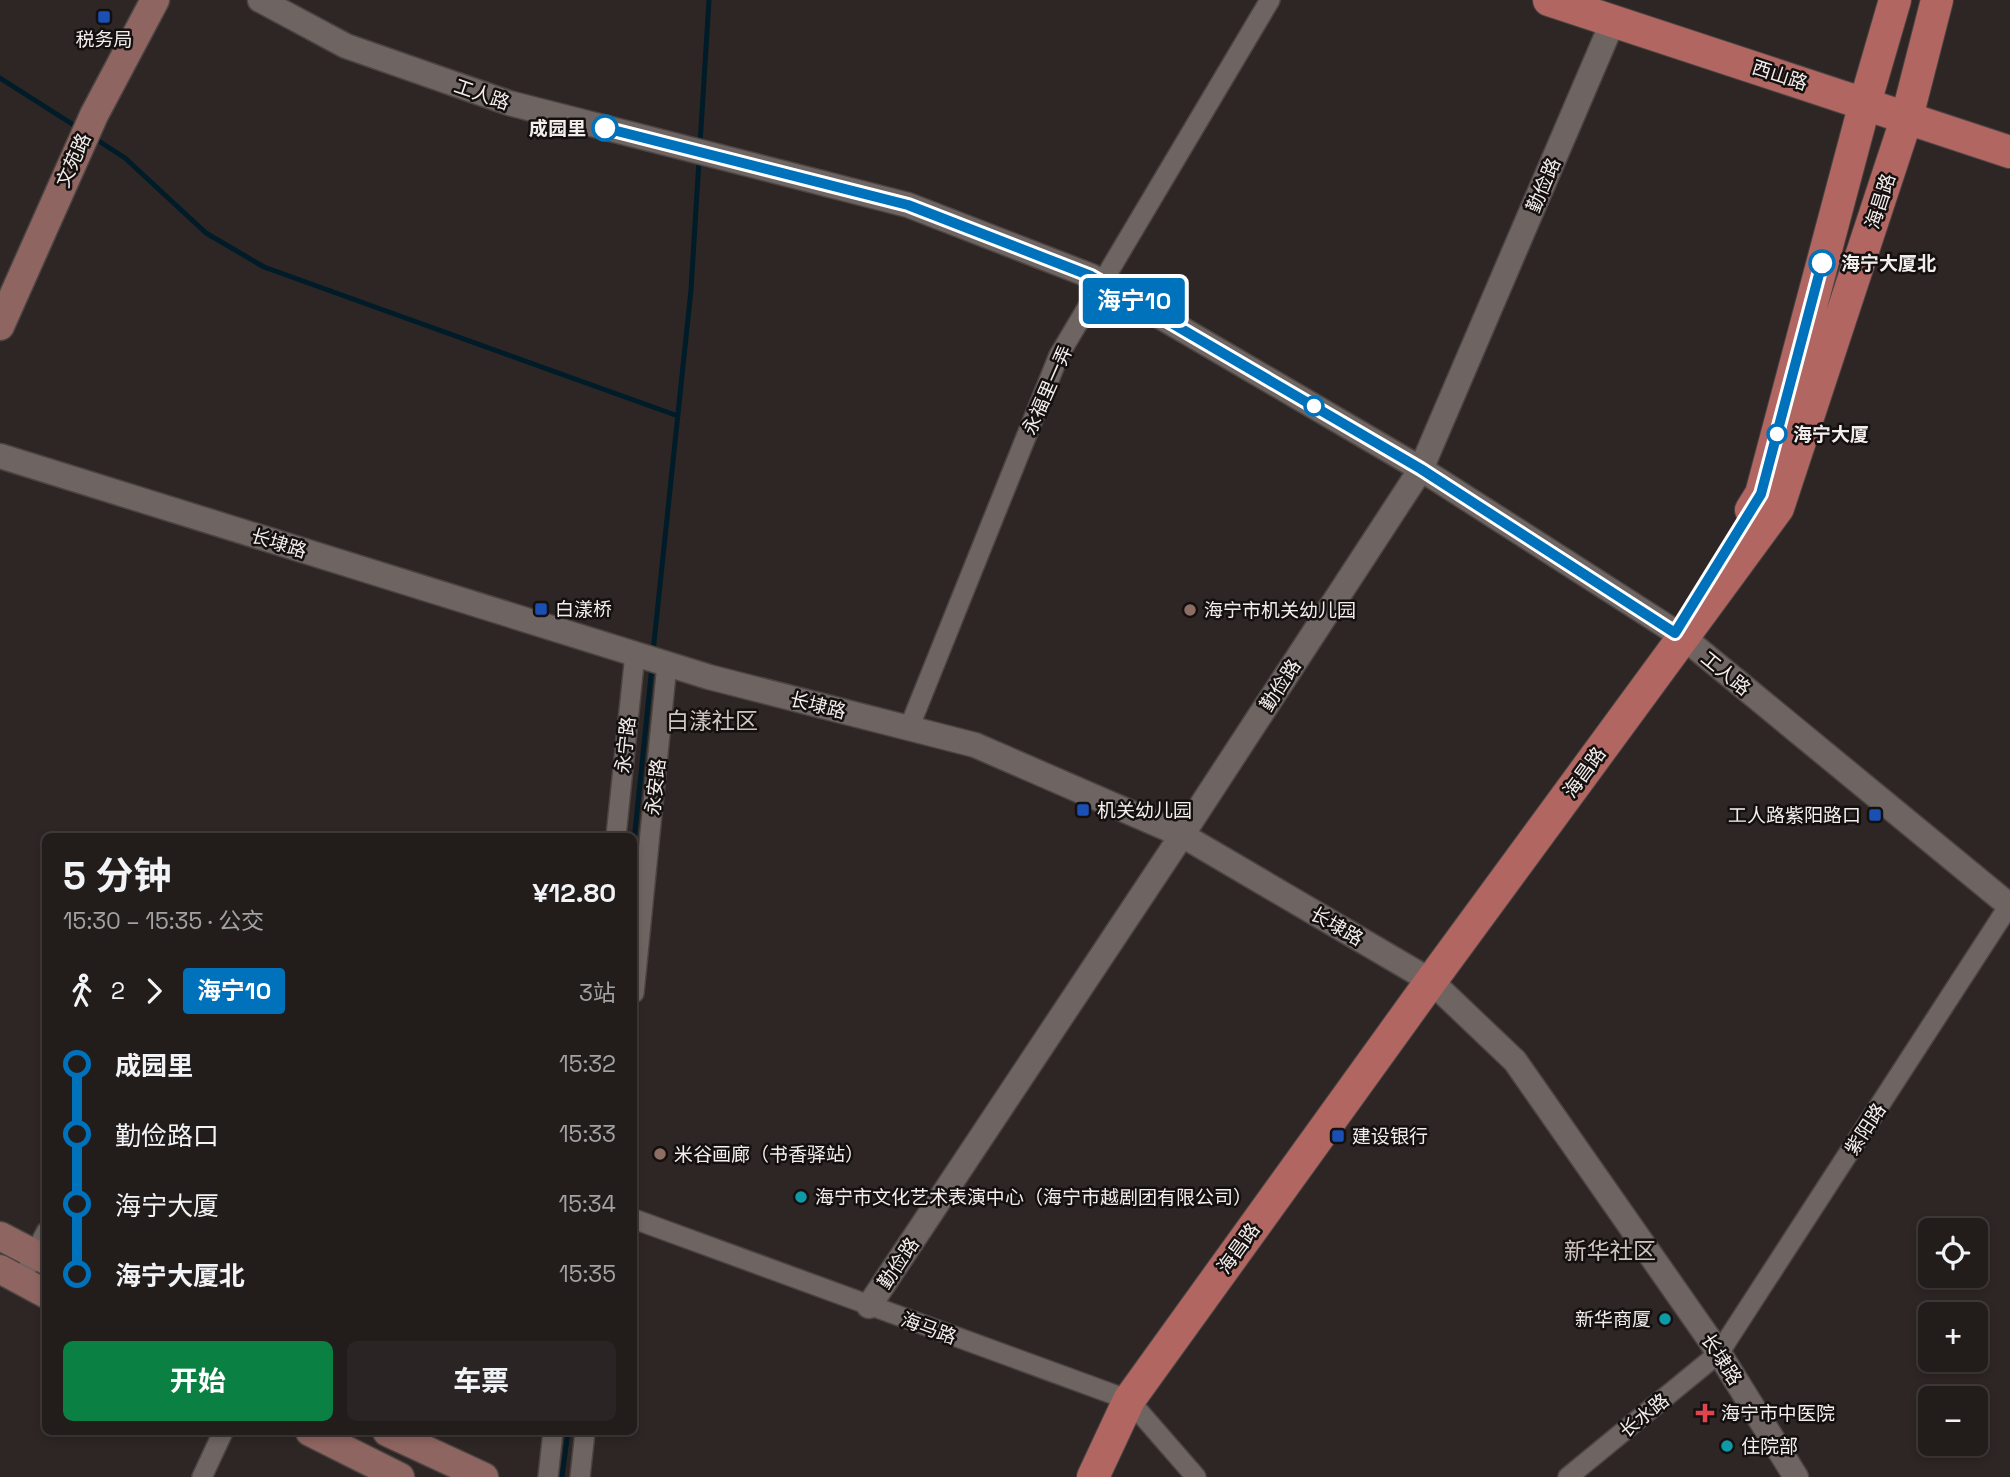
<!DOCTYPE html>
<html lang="zh">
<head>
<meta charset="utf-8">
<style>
  :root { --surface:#221c1b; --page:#2a2524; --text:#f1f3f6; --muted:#a2a1a3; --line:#3f3a3a; --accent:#0b8043 }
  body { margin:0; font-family:"Space Grotesk","Noto Sans SC",sans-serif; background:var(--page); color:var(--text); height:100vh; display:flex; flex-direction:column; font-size:26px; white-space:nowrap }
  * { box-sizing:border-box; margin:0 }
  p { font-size:23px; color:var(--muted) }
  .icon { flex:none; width:38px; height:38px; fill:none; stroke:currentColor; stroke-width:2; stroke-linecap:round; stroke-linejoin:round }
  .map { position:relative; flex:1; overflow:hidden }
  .side { position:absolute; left:42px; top:833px; width:595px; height:602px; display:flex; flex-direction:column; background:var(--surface); border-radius:10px; box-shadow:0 4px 10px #0003,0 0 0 2px var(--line) }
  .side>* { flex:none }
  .badge { padding:0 14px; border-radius:5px; font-size:24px; line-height:46px }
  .tools { position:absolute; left:1918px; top:1218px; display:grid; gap:14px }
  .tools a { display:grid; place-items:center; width:70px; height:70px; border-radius:10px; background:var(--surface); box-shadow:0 4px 10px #0003,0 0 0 2px var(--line); font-size:35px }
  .map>.badge { position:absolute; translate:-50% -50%; box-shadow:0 0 0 4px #fff }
  .legs { display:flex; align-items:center; gap:10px; height:77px; padding:0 21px; font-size:23px }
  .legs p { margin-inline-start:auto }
  .summary { display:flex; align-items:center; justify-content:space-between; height:119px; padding:0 21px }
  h1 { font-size:38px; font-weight:700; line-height:52px }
  .action { display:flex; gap:14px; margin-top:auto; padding:14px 21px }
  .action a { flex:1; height:80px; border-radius:10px; background:var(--accent); color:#fff; font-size:28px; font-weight:700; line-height:80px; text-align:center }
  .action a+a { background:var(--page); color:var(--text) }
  ul { padding:0 21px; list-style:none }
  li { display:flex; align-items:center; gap:24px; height:70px; font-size:26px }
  li i { display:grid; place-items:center; width:10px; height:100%; margin:0 9px; background:currentColor }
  li i::after { content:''; width:18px; height:18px; margin:-9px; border:5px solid; border-radius:50%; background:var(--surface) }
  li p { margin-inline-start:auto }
  li:first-child i { background:linear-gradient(#0000 50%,currentColor 0) }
  li:last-child i { background:linear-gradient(currentColor 50%,#0000 0) }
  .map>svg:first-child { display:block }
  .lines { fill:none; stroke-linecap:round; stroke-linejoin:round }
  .stream { stroke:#001c28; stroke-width:5 }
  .minor-casing { stroke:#4b4442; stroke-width:22 }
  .tertiary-casing { stroke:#4b4442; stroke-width:27 }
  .secondary-casing { stroke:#4b4442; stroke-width:31 }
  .primary-casing { stroke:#4b4442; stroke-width:34 }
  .minor { stroke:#6e6562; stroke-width:19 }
  .tertiary { stroke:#6e6562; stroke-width:24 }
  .secondary { stroke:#8f6561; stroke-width:28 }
  .primary { stroke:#b16661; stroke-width:32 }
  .line-1-casing { stroke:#fff; stroke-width:16 }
  .line-1 { stroke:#0072bc; stroke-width:10 }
  .transit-dot { fill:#1a4fb4; stroke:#14100f; stroke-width:2.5 }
  .stop-1-dot { fill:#fff; stroke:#0072bc; stroke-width:3.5 }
  .education-dot { fill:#8d6e63; stroke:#14100f; stroke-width:2.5 }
  .culture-dot { fill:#0f9aa8; stroke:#14100f; stroke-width:2.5 }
  .health-dot { fill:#e0444e; stroke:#14100f; stroke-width:2.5 }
  .labels { text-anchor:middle; stroke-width:5; stroke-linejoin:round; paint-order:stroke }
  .poi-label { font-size:19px; fill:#f3edeb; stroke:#14100f; text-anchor:start }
  .street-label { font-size:19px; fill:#f3edeb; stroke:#14100f }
  .stop-label { font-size:19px; font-weight:bold; fill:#f3edeb; stroke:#14100f; text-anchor:start }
  .quarter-label { font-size:23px; fill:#cec4c0; stroke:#14100f }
</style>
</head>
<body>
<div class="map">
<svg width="2010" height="1477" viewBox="0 0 2010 1477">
  <rect width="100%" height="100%" fill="#2e2624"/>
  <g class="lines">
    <path class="stream" d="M0 78 80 129
      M94 138 125 158 206 233 264 267 678 416
      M700 144 709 0
      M653 652 691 290 699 160
      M634 841 652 666
      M562 1477 568 1432"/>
    <defs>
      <path id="minor" d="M909 728 1059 355 1270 0
        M616 836 635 654
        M634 993 667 664
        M634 1219 1129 1400 1196 1477
        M29 1265 46 1232
        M202 1477 223 1432
        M548 1477 553 1432
        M580 1477 585 1432
        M1568 1477 1719 1353 2010 904"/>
      <path id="tertiary" d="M260 0 346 46 509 103 908 205 1091 276 1421 469 1683 637 2010 906
        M0 456 709 677 975 745 1182 835 1431 981 1515 1061 1719 1353 1796 1477
        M869 1306 1182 835 1421 469 1613 21"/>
      <path id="secondary" d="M0 326 94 115 155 0
        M0 1236 46 1260
        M0 1269 46 1294
        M310 1432 400 1477
        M387 1432 484 1477"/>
      <path id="primary" d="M1549 0 2010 152
        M1751 510 1761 494 1865 103 1895 0
        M1093 1477 1129 1400 1431 981 1778 508 1907 117 1937 0"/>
    </defs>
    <use href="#minor" class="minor-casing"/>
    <use href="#tertiary" class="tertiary-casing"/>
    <use href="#secondary" class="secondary-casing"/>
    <use href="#primary" class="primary-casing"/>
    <use href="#minor" class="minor"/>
    <use href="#tertiary" class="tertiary"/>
    <use href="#secondary" class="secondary"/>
    <use href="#primary" class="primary"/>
  </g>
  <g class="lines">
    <defs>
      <path id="line-1" d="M605 128 908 205 1091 276 1421 469 1675 633 1761 494 1822 263"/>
    </defs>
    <use href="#line-1" class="line-1-casing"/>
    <use href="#line-1" class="line-1"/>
  </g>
  <g class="transit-dot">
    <rect x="97" y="10" width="14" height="14" rx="3.5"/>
    <rect x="534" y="602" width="14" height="14" rx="3.5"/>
    <rect x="1076" y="803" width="14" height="14" rx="3.5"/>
    <rect x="1868" y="808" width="14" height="14" rx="3.5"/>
    <rect x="1331" y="1129" width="14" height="14" rx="3.5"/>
  </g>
  <g class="stop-1-dot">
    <circle cx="605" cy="128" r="12"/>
    <circle cx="1822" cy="263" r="12"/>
    <circle cx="1314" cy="406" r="9"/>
    <circle cx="1777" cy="434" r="9"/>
  </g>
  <g class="education-dot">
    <circle cx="1190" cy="610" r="7"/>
    <circle cx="660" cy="1154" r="7"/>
  </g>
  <g class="culture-dot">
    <circle cx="801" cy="1197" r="7"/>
    <circle cx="1665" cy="1319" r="7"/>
    <circle cx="1727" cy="1446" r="7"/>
  </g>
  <path class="health-dot" d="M1701.5 1402.5h7v7h7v7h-7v7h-7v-7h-7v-7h7z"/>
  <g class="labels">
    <g class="poi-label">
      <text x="104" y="46" text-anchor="middle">税务局</text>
      <text x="555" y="616">白漾桥</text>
      <text x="1204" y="617">海宁市机关幼儿园</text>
      <text x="1097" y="817">机关幼儿园</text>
      <text x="1861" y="822" text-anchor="end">工人路紫阳路口</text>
      <text x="1352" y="1143">建设银行</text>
      <text x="674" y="1161">米谷画廊（书香驿站）</text>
      <text x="815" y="1204">海宁市文化艺术表演中心（海宁市越剧团有限公司）</text>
      <text x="1651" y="1326" text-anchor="end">新华商厦</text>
      <text x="1721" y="1420">海宁市中医院</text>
      <text x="1741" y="1453">住院部</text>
    </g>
    <g class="street-label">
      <text transform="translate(1780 75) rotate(18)" y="7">西山路</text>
      <text transform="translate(482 94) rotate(19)" y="7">工人路</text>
      <text transform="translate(73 160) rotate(-66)" y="7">文苑路</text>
      <text transform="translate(1543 185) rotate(-67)" y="7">勤俭路</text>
      <text transform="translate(1880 201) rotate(-72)" y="7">海昌路</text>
      <text transform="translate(1047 390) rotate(-66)" y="7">永福里一弄</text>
      <text transform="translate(279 543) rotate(17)" y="7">长埭路</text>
      <text transform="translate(1726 673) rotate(39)" y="7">工人路</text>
      <text transform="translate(1280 685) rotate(-57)" y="7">勤俭路</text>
      <text transform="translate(818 705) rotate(14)" y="7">长埭路</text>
      <text transform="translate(625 745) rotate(-84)" y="7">永宁路</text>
      <text transform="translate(1584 772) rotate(-54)" y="7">海昌路</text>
      <text transform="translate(655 787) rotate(-84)" y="7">永安路</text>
      <text transform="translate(1337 926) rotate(30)" y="7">长埭路</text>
      <text transform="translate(1865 1129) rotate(-57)" y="7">紫阳路</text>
      <text transform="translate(1238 1248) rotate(-54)" y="7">海昌路</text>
      <text transform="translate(898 1263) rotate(-56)" y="7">勤俭路</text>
      <text transform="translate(929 1328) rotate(20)" y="7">海马路</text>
      <text transform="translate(1722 1359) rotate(57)" y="7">长埭路</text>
      <text transform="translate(1644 1415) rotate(-39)" y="7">长水路</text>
    </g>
    <g class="stop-label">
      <text x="586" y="135" text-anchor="end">成园里</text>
      <text x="1841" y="270">海宁大厦北</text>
      <text x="1793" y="441">海宁大厦</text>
    </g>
    <g class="quarter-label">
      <text x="712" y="729">白漾社区</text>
      <text x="1610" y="1259">新华社区</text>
    </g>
  </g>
</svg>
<div class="tools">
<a><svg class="icon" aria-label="locate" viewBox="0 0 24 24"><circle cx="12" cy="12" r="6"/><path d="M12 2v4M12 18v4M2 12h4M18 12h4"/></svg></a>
<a>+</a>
<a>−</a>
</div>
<b class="badge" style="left:1134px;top:301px;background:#0072bc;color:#fff">海宁10</b>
<section class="side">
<div class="summary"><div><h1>5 分钟</h1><p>15:30 – 15:35 · 公交</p></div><b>¥12.80</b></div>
<div class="legs"><svg class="icon" aria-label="walk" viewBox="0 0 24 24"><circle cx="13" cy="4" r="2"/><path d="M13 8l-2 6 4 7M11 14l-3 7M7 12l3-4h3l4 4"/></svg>2<svg class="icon" aria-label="forward" viewBox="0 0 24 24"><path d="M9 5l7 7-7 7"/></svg><b class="badge" style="background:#0072bc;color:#fff">海宁10</b><p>3站</p></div>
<ul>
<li><i style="color:#0072bc"></i><b>成园里</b><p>15:32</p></li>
<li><i style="color:#0072bc"></i><span>勤俭路口</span><p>15:33</p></li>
<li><i style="color:#0072bc"></i><span>海宁大厦</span><p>15:34</p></li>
<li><i style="color:#0072bc"></i><b>海宁大厦北</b><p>15:35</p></li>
</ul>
<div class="action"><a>开始</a><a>车票</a></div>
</section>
</div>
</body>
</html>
